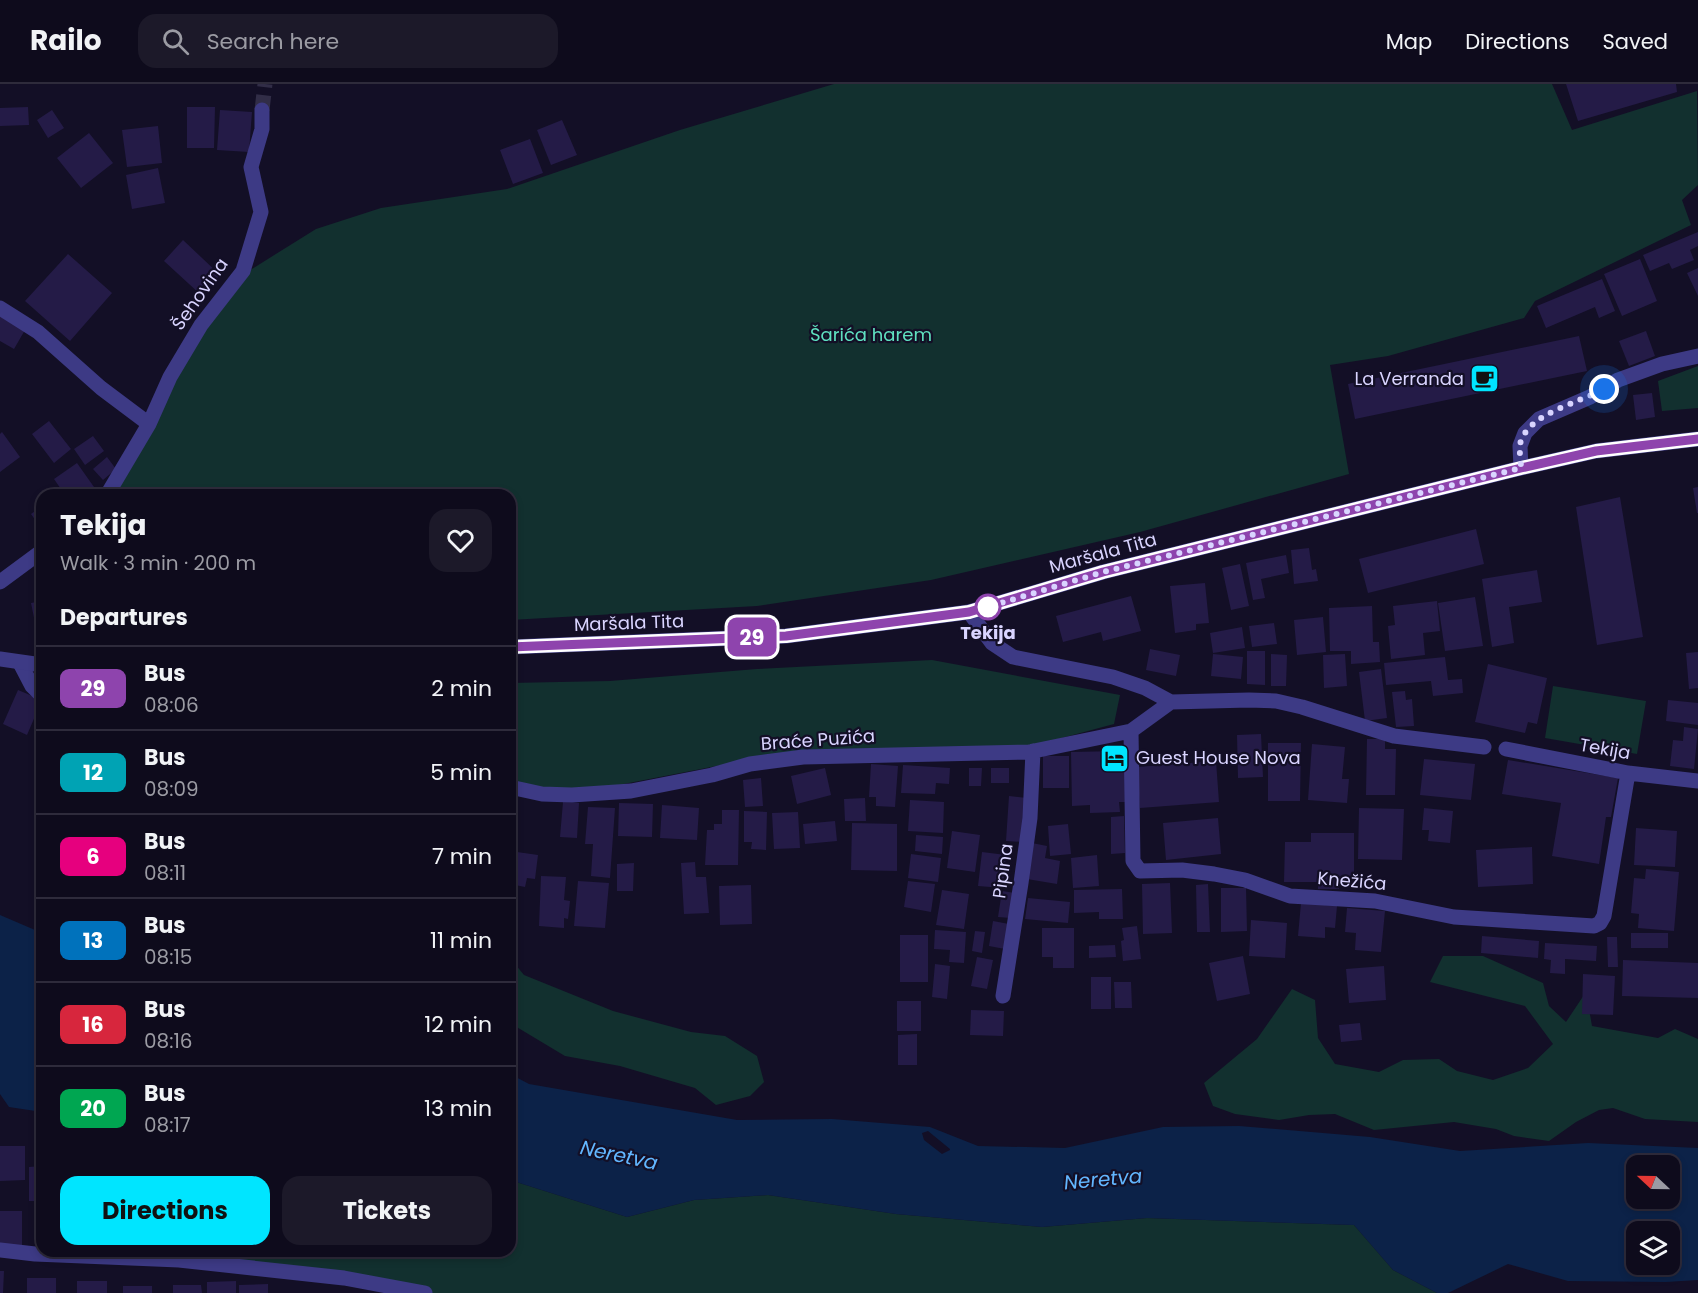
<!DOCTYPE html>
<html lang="en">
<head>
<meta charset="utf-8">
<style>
  :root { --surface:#0e0b1c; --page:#1c1929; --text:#f1f3f6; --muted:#9b9ba3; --line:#2e2b3b; --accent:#00e5ff }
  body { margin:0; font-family:Poppins,sans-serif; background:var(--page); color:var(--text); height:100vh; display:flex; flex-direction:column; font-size:22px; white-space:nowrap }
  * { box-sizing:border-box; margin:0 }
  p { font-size:20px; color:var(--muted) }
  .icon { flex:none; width:33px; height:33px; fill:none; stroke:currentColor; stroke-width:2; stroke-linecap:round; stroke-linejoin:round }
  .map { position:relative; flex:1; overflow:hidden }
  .panel { position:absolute; left:36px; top:405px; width:480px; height:768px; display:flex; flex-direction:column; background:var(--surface); border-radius:18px; box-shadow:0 3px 9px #0003,0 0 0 2px var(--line) }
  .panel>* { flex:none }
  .badge { padding:0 12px; border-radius:9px; font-size:21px; line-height:39px }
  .needle { width:39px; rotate:292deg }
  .buttons { position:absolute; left:1626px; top:1071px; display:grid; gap:12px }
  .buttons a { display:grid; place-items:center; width:54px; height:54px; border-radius:12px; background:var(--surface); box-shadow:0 3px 9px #0003,0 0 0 2px var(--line); font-size:30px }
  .you { position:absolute; width:30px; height:30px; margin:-15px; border:4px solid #fff; border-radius:50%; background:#1a73e8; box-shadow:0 0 0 9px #1a73e833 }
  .map>.badge { position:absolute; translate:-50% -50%; box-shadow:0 0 0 3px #fff }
  h2 { padding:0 24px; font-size:22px; line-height:54px }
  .round { display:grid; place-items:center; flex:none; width:63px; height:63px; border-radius:18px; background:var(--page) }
  .overview { display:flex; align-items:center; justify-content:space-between; height:102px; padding:0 24px }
  h1 { font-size:28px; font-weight:700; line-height:45px }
  .primary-button { display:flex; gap:12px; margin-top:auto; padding:12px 24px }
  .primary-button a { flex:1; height:69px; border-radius:18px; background:var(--accent); color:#111; font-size:24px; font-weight:700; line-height:69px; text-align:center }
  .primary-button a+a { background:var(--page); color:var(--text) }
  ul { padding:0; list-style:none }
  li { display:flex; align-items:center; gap:18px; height:84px; padding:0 24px; border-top:2px solid var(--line) }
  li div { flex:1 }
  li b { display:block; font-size:22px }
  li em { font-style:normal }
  li .badge { min-width:66px; font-weight:700; text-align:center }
  header { display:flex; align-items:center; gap:36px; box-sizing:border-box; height:84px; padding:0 30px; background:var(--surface); border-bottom:2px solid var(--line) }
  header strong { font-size:28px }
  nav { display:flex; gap:33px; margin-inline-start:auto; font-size:21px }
  .search { width:420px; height:54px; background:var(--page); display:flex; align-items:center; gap:15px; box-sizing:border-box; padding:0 21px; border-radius:18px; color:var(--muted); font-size:22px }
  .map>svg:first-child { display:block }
  .green { fill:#12302f }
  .water { fill:#0c2248; fill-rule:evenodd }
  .building { fill:#241b47 }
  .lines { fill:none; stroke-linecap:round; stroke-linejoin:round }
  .minor-tunnel { stroke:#312d47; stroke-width:15; stroke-dasharray:15 8; stroke-linecap:butt }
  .minor { stroke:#3d3a85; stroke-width:15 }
  .tertiary { stroke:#3d3a85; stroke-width:15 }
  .line-casing { stroke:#fff; stroke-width:14 }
  .line { stroke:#8e44ad; stroke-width:9 }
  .walk { stroke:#d9d4ff; stroke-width:6; stroke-dasharray:0 10.8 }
  .stop-dot { fill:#fff; stroke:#8e44ad; stroke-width:3 }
  .labels { text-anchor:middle; stroke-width:4.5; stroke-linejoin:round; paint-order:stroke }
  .street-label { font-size:18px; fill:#d9d4ff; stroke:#130f26 }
  .park-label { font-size:18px; fill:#5fe0c0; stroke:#130f26 }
  .poi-label { font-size:18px; fill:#d9d4ff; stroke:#130f26; text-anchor:end }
  .stop-label { font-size:18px; font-weight:bold; fill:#d9d4ff; stroke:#130f26 }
  .water-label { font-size:20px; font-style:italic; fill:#62b6ff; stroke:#130f26 }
</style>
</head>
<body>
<header>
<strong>Railo</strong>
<div class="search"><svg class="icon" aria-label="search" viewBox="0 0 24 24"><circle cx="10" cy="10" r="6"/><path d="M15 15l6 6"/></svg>Search here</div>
<nav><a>Map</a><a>Directions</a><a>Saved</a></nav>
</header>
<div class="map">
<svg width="1698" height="1209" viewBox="0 0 1698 1209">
  <rect width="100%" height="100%" fill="#130f26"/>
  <path class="green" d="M834 0H1552L1572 46 1697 7 1698 101 1682 116 1691 141 1535 217 1524 234 1388 272 1330 281 1349 390 1140 448 931 496 757 522 510 536V411H109L164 302 247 188 316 145 381 124 507 105 680 46Z
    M1698 282V324L1662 327 1658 297Z
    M932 576 1120 611 1114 640 1028 663 799 666 603 704 547 705 510 696V599L610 597 757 585Z
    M1553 602 1646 617 1637 670 1545 654Z
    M1443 872H1483L1543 899 1549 922 1566 938 1586 908 1592 942 1658 954 1675 945 1698 955V1038L1645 1035 1613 1024 1599 1026 1576 1038 1549 1057 1514 1052 1496 1045 1454 1038 1374 1046 1335 1030 1309 1031 1279 1036 1235 1030 1213 1022 1204 999 1257 955 1292 905 1315 916 1318 954 1335 980 1379 988 1403 976 1439 975 1457 987 1493 996 1528 984 1553 960 1525 922 1430 898Z
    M510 874 524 891 613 927 691 948 725 952 757 972 764 998 750 1012 716 1021 695 1004 620 982 565 972 510 939Z
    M510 1096 627 1133 694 1116 768 1111 896 1130 1042 1143 1147 1134 1354 1141 1393 1186 1437 1209H420L203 1179 205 1167H510Z"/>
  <path class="water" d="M0 831 42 849V1028L9 1023 0 1010Z
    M510 990 529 1000 737 1036 832 1035 930 1043 978 1062 1065 1064 1163 1043 1239 1042 1370 1053 1460 1067 1588 1059 1698 1064V1196L1666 1198 1568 1197 1508 1180 1448 1209H1437L1393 1186 1354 1141 1147 1134 1042 1143 896 1130 768 1111 694 1116 627 1133 510 1096ZM928 1047 950 1065V1066L942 1070 924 1056 922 1049ZM1636 1082H1670V1114H1636ZM1636 1148H1670V1180H1636Z"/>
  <path class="building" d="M1566 0H1676L1677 8 1578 37Z
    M28 23 29 41 0 42V24Z
    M187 23H215L214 64H187Z
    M52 26 64 44 48 54 37 36Z
    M220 26 252 28 249 68 217 66Z
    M562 36 577 71 551 81 537 46Z
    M158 42 162 79 127 83 122 46Z
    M89 49 113 79 81 104 57 74Z
    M530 55 543 89 513 100 500 66Z
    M158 84 165 119 132 125 126 91Z
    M1698 148V162L1690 166 1694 176 1672 185 1669 179 1650 187 1643 171Z
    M183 156 220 191 201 211 164 177Z
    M68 170 112 209 70 257 25 217Z
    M1640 175 1657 217 1622 232 1604 190Z
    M1698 184V212L1687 189Z
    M1602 195 1615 227 1599 234 1595 223 1546 244 1537 222Z
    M0 231 25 246 14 265 0 257Z
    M1646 247 1655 272 1629 282 1619 257Z
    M1579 252 1587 287 1355 335 1348 300Z
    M1652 309 1655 333 1636 336 1633 311Z
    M49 337 71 365 54 379 32 350Z
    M2 348 20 373 0 388V350Z
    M93 352 104 367 85 381 74 365Z
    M107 373 116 385 103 396 93 385Z
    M77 379 94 403 83 411H65L54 395Z
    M1698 403V429H1697L1693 404Z
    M1620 413 1643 553 1597 561 1576 423Z
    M42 422V456L36 448 41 444 31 430Z
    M1476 445 1484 480 1368 509 1359 475Z
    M1309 464 1312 486 1316 485 1318 497 1294 500 1291 466Z
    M1286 471 1289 489 1261 495 1265 514 1253 516 1246 479Z
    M1240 480 1249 522 1231 526 1222 484Z
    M1537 486 1542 518 1509 523 1514 559 1492 563 1482 495Z
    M1205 499 1209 539 1196 540V546L1175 549 1170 502Z
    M1131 512 1141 547 1103 557 1101 548 1063 558 1056 532Z
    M1475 513 1483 562 1445 567 1438 519Z
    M42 517V557L39 558 31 519Z
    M1437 517 1440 547 1423 549 1425 571 1391 575 1388 542 1395 541 1393 522Z
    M1372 522 1373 558H1379L1380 578 1351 580V567H1330L1329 524Z
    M1323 533 1326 568 1297 571 1294 536Z
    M1274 539 1277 560 1252 563 1249 542Z
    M1242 543 1245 564 1213 569 1210 549Z
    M1150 565 1180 571 1176 592 1146 586Z
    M1247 567H1265V601L1247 600Z
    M1698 568V604L1689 605 1686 569Z
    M1213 570 1243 573 1241 595 1211 592Z
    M1271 570 1287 571 1286 602H1271Z
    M1345 570 1347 602 1324 604 1323 571Z
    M1445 573 1448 596 1462 595 1463 609 1433 612 1431 597 1386 601 1384 579Z
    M1488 580 1547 594 1537 640 1528 638 1525 649 1475 638Z
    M1381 585 1387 634 1365 637 1359 588Z
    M18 606 42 616 27 651 3 640Z
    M1405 607 1406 616 1412 615 1414 642 1396 643 1392 608Z
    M1668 616 1698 619V641L1666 637Z
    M1684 643 1698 645 1694 685 1670 682 1673 656 1683 657Z
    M1261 650 1263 693 1238 694 1237 651Z
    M1367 655H1385V665H1396L1395 711H1366Z
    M1268 659H1301L1300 717H1268Z
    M1312 660 1345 663 1342 695H1349L1347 719 1308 716Z
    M1120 667V685H1125L1126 718H1119L1120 728 1090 729V721L1072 722 1071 668Z
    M1043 672H1069V704H1043Z
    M1424 675 1475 680 1471 716 1420 711Z
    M1508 676 1618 694 1611 733H1606L1599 780 1552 772 1561 719 1502 710Z
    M1216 677 1219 718 1140 724 1137 683Z
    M871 680 898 682 895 723 876 722V713H869Z
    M903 681 950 684 949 700 936 699 935 710 901 709Z
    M825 684 831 711 797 720 791 692Z
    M969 684H982L981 702H969Z
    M991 684H1009V699H991Z
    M761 694 763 722 745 723 743 696Z
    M1009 712 1027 714 1023 758 1006 757Z
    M510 713 517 714 512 742H510Z
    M865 714 866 737H845L844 715Z
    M910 716 944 718 943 749 908 747Z
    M563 718 579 719 577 754 560 753Z
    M619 719 653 720 652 753 618 752Z
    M662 721 699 724 697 756 660 754Z
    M588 723 615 724 610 794 591 792 593 760H585Z
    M1359 724 1404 725 1402 776 1358 775Z
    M1424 724 1453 727 1450 759 1428 757 1429 746H1422Z
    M722 726H739L738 781H705L707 746H714V740H722Z
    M744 727 767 728 766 766 751 765 752 758H744Z
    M798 728 800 764 774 765 772 729Z
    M1124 732 1125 769 1111 770V733Z
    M1218 734 1221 770 1166 776 1163 739Z
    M835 737 837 757 805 760 803 740Z
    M852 739 897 740V787L851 786Z
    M1068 740 1071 770 1050 772 1048 742Z
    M1636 744 1677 747 1675 783 1634 781Z
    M952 747 980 751 975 788 947 784Z
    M1311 749H1354V796H1339V805H1318V798H1284L1285 758H1311Z
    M916 751 943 753 942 770 915 767Z
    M1032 759 1047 762 1045 774 1060 777 1057 800 1027 795Z
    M1532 763 1533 800 1478 803 1476 766Z
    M510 767 538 771 535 795 527 794 525 803 510 800Z
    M982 768 1006 771 1003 804 978 802Z
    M911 770 941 774 938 798 908 794Z
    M1097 771 1099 802 1073 804 1071 774Z
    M695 778 696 793H706L709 829 684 830 681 779Z
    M634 779 633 807H617V780Z
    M1646 785 1679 788 1674 847 1638 844 1639 830 1631 829 1634 794 1645 795Z
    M541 792 566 793 564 816 570 817 568 835 564 834V844L539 842Z
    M578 797 609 799 605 844 574 842Z
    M908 797 935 800 931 828 904 823Z
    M1170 799 1172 849 1143 850 1142 800Z
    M1208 800 1210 848H1197L1196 801Z
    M751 801 752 840 720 841 719 802Z
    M1221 804H1246L1247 847 1221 848Z
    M1122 805 1123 835H1099V828L1074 829V806Z
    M942 806 969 810 964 845 936 841Z
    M1002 807 1015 809 1011 834 998 833Z
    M1028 814 1070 818 1068 839 1025 835Z
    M1301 819 1337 822 1335 844 1325 843V854L1298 852Z
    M1347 824 1385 827 1381 868 1355 866 1356 849 1345 848Z
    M1251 836 1287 839 1285 874 1249 872Z
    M993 837 1009 840 1005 865 989 862Z
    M1137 842 1141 875 1123 877 1121 857 1124 856 1122 844Z
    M1042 844H1074V884H1053V873H1042Z
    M935 846 966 848 964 879 949 878 950 866 934 865Z
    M975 847 985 848 982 869 972 867Z
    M1631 849H1668V864H1631Z
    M900 851H928V898H900Z
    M1482 852 1539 857 1538 874 1481 869Z
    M1607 853H1617L1618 883H1608Z
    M1545 859 1597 862 1596 877 1565 875V890L1550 889 1551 876 1544 875Z
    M1115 861 1116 873 1089 874V862Z
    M1243 872 1250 910 1217 917 1209 879Z
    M977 873 993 876 987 905 971 902Z
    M1623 876 1698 879V914L1622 912Z
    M935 880 950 882 947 915 932 913Z
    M1384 882 1386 916 1349 919 1346 885Z
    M1583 890 1615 892 1613 931 1582 930Z
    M1091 893H1111V925H1091Z
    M1114 898H1131L1132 924H1115Z
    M897 917H921V947H897Z
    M971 926 1004 927 1003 952 970 951Z
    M1360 939 1362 956 1341 958 1339 941Z
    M917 950V981H898V951Z
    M0 1062H25V1096L0 1097Z
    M42 1082V1117H29V1083Z
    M0 1127H22V1161H0Z
    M0 1187H4L3 1209H0Z
    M27 1194H56V1209H27Z
    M77 1197H107V1209H77Z
    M236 1197V1209H207V1198Z
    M268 1200V1209H239V1201Z
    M173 1201H201L202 1209H173Z
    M123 1202H152V1209H123Z"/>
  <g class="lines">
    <path class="minor-tunnel" d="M262 26 265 0"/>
    <path class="minor" d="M0 224 38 248 101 304 149 340
      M1521 384 1520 362 1525 349 1539 335 1590 313 1618 296 1662 280 1698 272
      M107 411 149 340 170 293 201 241 243 187 261 128 251 83 262 45V26
      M0 498 42 467
      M969 528 992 559 1013 573 1113 593 1145 604 1171 618 1249 616 1276 617 1302 623 1394 652 1484 663
      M20 579 32 602 42 612
      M1171 618 1131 647 1133 777 1140 787 1182 786 1214 790 1245 796 1290 812 1375 817 1454 833 1594 842 1600 839 1604 832 1628 689
      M1506 665 1628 689 1698 697
      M510 703 542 710 572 711 631 707 712 691 750 680 803 673 1029 668 1131 647
      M1003 912 1021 799 1030 734 1033 667
      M0 1166 35 1170 179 1176 344 1194 425 1209"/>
    <path class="tertiary" d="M510 563 786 552 969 528 1103 488 1521 384 1596 367 1698 355
      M0 575 42 581"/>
  </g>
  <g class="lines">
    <defs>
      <path id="line" d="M510 563 786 552 969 528 1103 488 1521 384 1596 367 1698 355"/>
    </defs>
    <use href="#line" class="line-casing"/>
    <use href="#line" class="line"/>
    <path class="walk" d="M988 523 985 524 1103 488 1521 384C1521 377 1519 367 1520 360 1528 329 1579 319 1604 305"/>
  </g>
  <defs>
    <symbol id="cafe-square" viewBox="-11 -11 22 22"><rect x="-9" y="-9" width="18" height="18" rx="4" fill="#00e5ff" stroke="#130f26"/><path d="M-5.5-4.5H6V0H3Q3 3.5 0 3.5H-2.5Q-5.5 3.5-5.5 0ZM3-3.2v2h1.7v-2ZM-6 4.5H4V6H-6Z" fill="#111"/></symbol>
    <symbol id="hotel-square" viewBox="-11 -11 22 22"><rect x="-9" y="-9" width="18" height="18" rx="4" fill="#00e5ff" stroke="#130f26"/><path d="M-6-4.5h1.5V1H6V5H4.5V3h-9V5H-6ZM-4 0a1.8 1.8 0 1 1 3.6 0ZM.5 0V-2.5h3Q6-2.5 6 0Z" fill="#111"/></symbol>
  </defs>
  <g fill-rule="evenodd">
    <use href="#cafe-square" x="1468" y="278" width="33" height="33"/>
    <use href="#hotel-square" x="1098" y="658" width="33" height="33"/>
  </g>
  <circle class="stop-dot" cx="988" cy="523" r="12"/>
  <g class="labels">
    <g class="street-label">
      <text transform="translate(200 210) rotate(-55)" y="6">Šehovina</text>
      <text transform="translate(1103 469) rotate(-15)" y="6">Maršala Tita</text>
      <text transform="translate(629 539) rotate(-2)" y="6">Maršala Tita</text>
      <text transform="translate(818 656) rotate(-4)" y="6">Braće Puzića</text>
      <text transform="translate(1605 665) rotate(10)" y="6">Tekija</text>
      <text transform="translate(1003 787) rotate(-82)" y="6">Pipina</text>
      <text transform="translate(1352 797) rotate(5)" y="6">Knežića</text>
    </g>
    <g class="park-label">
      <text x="871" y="257">Šarića harem</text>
    </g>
    <g class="poi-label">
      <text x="1464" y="301">La Verranda</text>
      <text x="1136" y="680" text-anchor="start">Guest House Nova</text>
    </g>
    <g class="stop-label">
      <text x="988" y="555">Tekija</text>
    </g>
    <g class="water-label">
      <text transform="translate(619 1071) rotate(12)" y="7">Neretva</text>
      <text transform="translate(1103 1095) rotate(-5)" y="7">Neretva</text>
    </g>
  </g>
</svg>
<div class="buttons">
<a><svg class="needle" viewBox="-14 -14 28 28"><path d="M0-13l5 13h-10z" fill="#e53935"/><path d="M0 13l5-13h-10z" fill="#9b9ba3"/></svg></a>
<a><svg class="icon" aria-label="layers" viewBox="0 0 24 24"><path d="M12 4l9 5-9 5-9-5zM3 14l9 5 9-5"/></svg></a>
</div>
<div class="you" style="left:1604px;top:305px"></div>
<b class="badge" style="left:752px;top:553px;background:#8e44ad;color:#fff">29</b>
<section class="panel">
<div class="overview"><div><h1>Tekija</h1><p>Walk · 3 min · 200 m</p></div><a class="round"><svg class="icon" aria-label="heart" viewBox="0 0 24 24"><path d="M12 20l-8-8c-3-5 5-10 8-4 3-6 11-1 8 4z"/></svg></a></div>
<h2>Departures</h2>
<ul>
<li><span class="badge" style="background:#8e44ad;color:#fff">29</span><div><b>Bus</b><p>08:06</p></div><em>2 min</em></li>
<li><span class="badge" style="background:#00a3b4;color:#fff">12</span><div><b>Bus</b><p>08:09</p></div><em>5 min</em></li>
<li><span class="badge" style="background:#e6007e;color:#fff">6</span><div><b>Bus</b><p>08:11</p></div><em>7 min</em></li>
<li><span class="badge" style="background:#0072bc;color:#fff">13</span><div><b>Bus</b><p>08:15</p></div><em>11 min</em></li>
<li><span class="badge" style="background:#d7263d;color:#fff">16</span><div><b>Bus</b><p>08:16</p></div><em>12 min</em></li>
<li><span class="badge" style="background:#00a651;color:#fff">20</span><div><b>Bus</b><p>08:17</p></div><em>13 min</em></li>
</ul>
<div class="primary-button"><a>Directions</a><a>Tickets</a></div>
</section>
</div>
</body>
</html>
